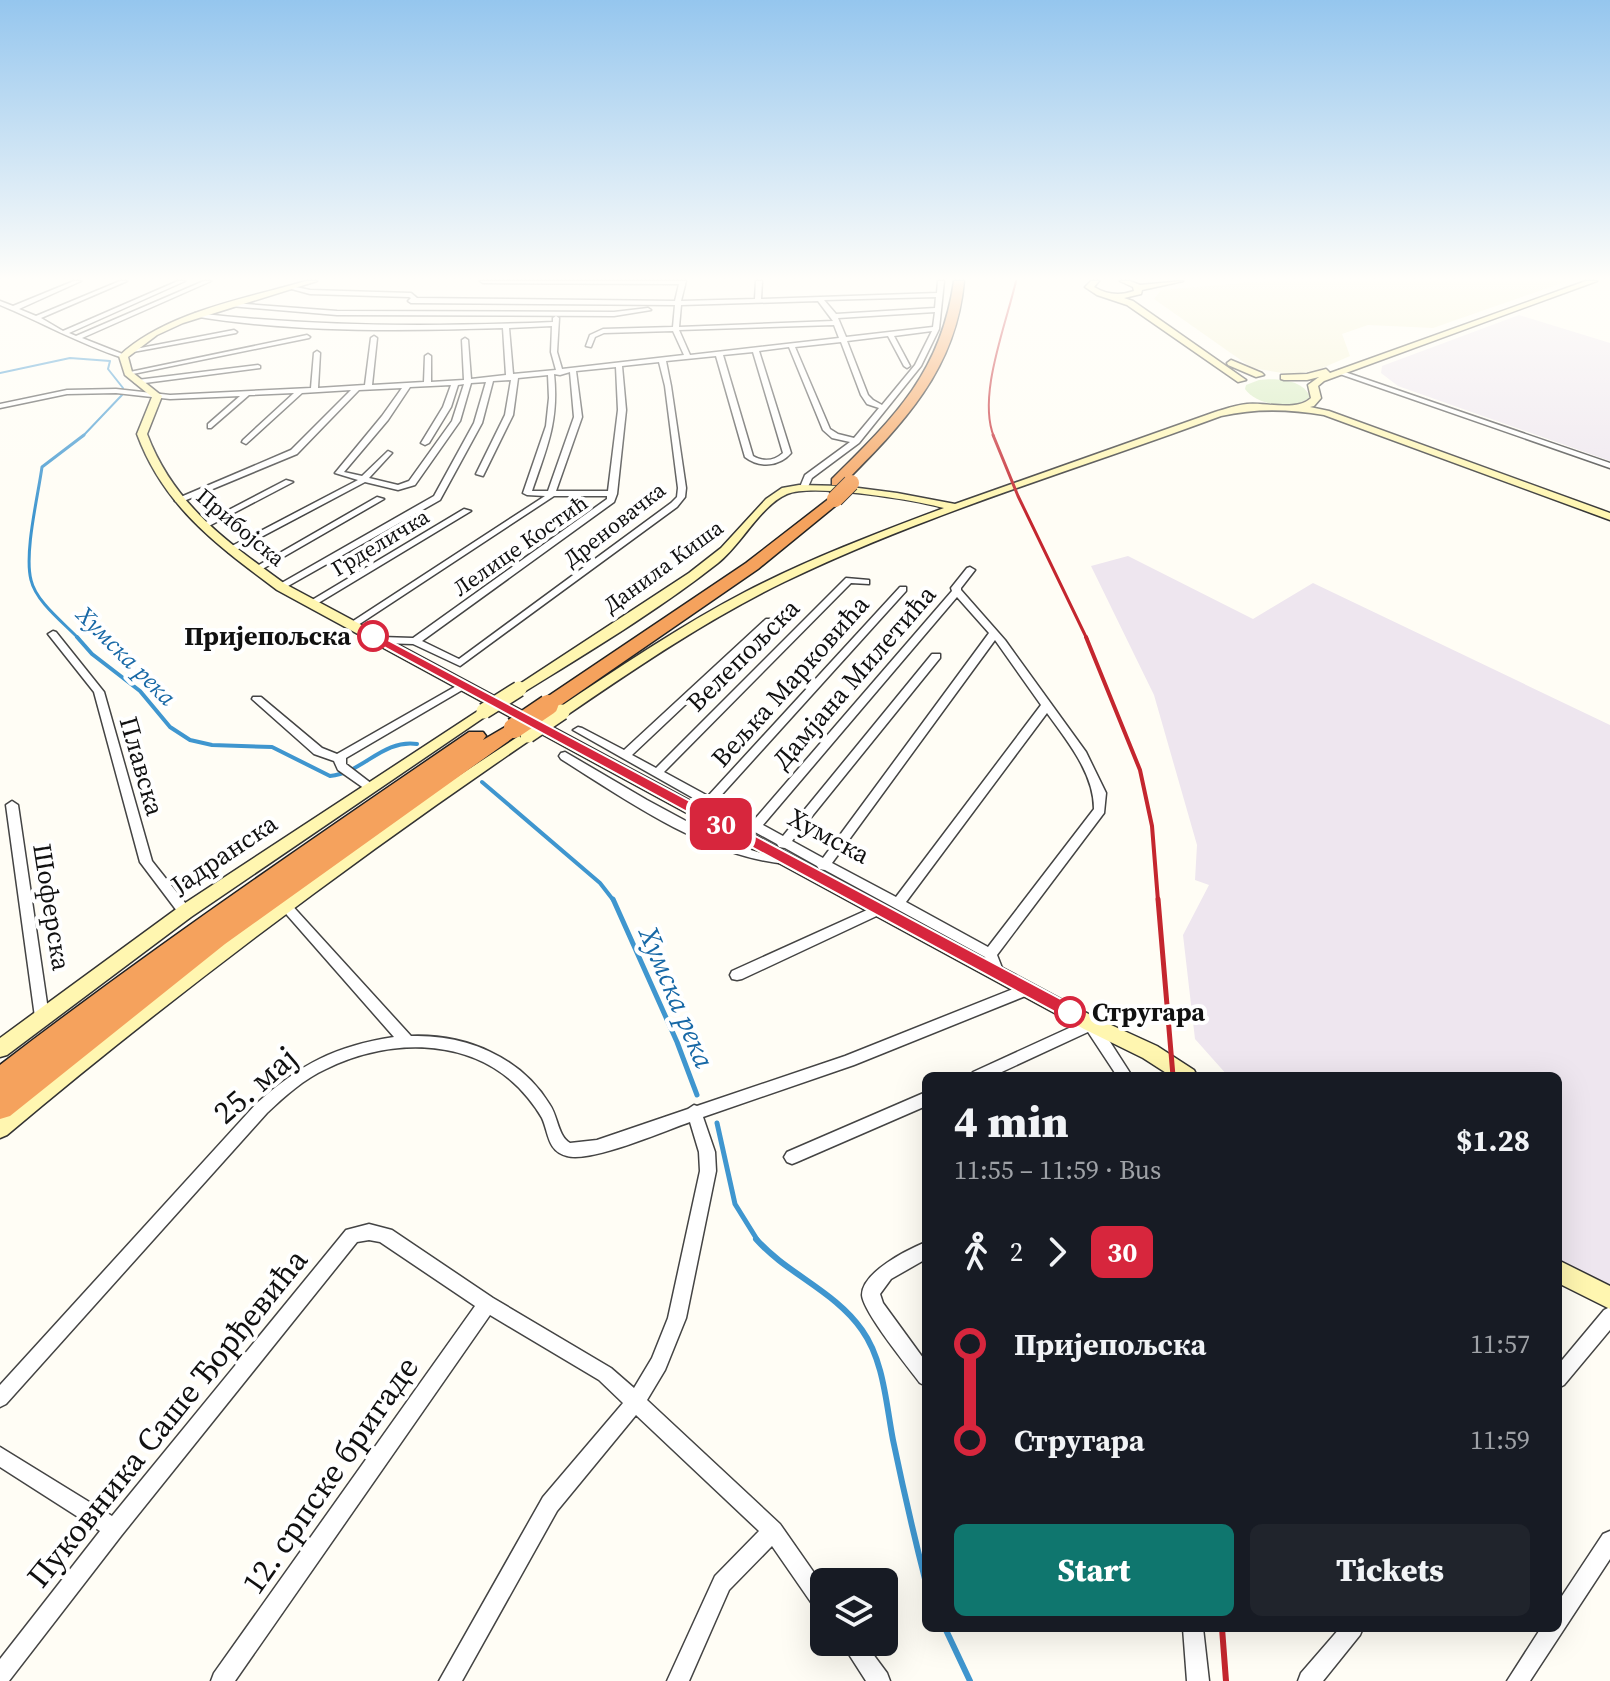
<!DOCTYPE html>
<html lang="en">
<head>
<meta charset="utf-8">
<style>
  :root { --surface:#171b24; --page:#20242c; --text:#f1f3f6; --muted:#9ea1a6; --accent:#0f766e }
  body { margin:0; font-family:"Source Serif 4",serif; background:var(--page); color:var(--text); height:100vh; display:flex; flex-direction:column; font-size:30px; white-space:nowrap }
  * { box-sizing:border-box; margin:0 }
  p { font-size:26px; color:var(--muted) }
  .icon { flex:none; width:44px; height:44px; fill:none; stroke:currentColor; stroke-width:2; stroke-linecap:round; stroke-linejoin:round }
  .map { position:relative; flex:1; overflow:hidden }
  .panel { position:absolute; left:922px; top:1072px; width:640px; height:560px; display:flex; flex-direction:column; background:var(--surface); border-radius:12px; box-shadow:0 8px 32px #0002 }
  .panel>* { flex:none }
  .badge { padding:0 16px; border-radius:12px; font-size:28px; line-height:52px }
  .buttons { position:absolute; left:810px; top:1568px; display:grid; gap:16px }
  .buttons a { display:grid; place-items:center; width:88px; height:88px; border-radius:12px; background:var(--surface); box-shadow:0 8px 32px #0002; font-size:40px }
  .map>.badge { position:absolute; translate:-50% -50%; box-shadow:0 0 0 4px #fff }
  .legs { display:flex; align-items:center; gap:12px; height:88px; padding:0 32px; font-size:26px }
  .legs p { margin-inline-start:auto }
  .headline { display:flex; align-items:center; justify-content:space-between; height:136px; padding:0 32px }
  h1 { font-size:44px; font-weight:800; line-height:60px }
  .primary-button { display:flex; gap:16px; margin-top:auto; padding:16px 32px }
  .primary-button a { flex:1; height:92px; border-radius:12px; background:var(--accent); color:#fff; font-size:32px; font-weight:800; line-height:92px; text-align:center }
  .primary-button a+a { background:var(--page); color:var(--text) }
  ul { padding:0 32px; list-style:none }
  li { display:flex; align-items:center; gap:28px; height:96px; font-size:30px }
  li i { display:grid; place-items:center; width:12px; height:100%; margin:0 10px; background:currentColor }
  li i::after { content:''; width:20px; height:20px; margin:-10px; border:6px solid; border-radius:50%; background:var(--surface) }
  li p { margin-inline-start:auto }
  li:first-child i { background:linear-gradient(#0000 50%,currentColor 0) }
  li:last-child i { background:linear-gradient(currentColor 50%,#0000 0) }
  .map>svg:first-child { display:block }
  .industrial { fill:#eee6ef }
  .farmland { fill:#f6f3d4 }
  .green { fill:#d5ebbd }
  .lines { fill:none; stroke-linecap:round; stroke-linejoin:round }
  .stream-far4 { stroke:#3f96cf; stroke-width:2 }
  .stream-far3 { stroke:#3f96cf; stroke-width:3 }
  .stream-far2 { stroke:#3f96cf; stroke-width:4 }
  .stream-far1 { stroke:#3f96cf; stroke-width:5 }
  .stream { stroke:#3f96cf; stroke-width:6 }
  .street-casing { stroke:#444; stroke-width:3 }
  .secondary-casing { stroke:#333; stroke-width:3 }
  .highway-casing { stroke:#222; stroke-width:3 }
  .street { fill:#fff; fill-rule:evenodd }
  .secondary { fill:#fff6b0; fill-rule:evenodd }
  .highway { fill:#f5a25d; fill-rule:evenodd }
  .rail-far4 { stroke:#c4262e; stroke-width:2 }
  .rail-far3 { stroke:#c4262e; stroke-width:3 }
  .rail-far2 { stroke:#c4262e; stroke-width:4 }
  .rail-far1 { stroke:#c4262e; stroke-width:5 }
  .rail { stroke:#c4262e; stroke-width:6 }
  .secondary-bridge-casing { stroke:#333; stroke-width:18; stroke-linecap:butt }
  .highway-bridge-far1-casing { stroke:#222; stroke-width:18; stroke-linecap:butt }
  .highway-bridge-casing { stroke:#222; stroke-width:23; stroke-linecap:butt }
  .secondary-bridge { stroke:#fff6b0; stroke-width:15 }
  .highway-bridge-far1 { stroke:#f5a25d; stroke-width:16 }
  .highway-bridge { stroke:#f5a25d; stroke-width:20 }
  .line-1 { fill:#d7263d; stroke:#fff; stroke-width:2 }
  .stop-1-dot { fill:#fff; stroke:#d7263d; stroke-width:4 }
  .labels { text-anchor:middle; stroke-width:8; stroke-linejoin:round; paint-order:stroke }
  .far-street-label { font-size:22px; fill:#111; stroke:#fff }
  .far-water-label { font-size:24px; font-style:italic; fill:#1768a6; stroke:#fff }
  .stop-label { font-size:26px; font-weight:bold; fill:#111; stroke:#fff; text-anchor:end }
  .street-label { font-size:26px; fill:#111; stroke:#fff }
  .water-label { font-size:28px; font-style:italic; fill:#1768a6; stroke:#fff }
  .near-street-label { font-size:32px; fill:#111; stroke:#fff }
</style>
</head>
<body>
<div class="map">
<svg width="1610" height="1681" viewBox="0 0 1610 1681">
  <rect width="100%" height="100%" fill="#fffdf5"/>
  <path class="industrial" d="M1519 315 1610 343V461L1398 386 1381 373 1382 366Z
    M1128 556 1253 619 1313 583 1610 725V1287L1558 1260V1076H1228L1195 1039 1183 935 1209 885 1195 880 1197 845 1154 695 1091 566Z"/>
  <path class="farmland" d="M1265 281H1568L1433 328 1368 325 1342 334 1350 356 1320 369 1294 375 1252 368 1154 299 1161 290Z"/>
  <path class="green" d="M1259 380C1276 378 1303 379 1310 397 1294 411 1257 406 1245 389L1246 385Z"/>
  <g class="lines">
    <path class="stream-far4" d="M0 373 70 358 110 361 108 369 123 388 122 395 82 437"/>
    <path class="stream-far3" d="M79 639C64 623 36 602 31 580 24 553 38 496 42 467L84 435"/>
    <path class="stream-far2" d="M77 637 92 654 140 691 170 727 190 740 212 745 272 747 330 776C363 773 382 739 417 744
      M482 782 600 883 614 901"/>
    <path class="stream-far1" d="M613 899 677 1042 697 1095
      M717 1123 735 1204 758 1241"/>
    <path class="stream" d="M756 1239C787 1274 835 1291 862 1330 884 1361 886 1404 893 1440 903 1488 914 1536 926 1583
      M945 1628 970 1681"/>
    <defs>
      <path id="street" d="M74 281H81L19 309 36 316 120 281H127L41 318 63 331 178 281H185L69 333 76 336 204 281H211L82 338 125 355 126 356 123 358C80 344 41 322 0 305V301L13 306Z
        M480 281H686L681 301 755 299 756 281H762L761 299 937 293 938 281H944L939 329 921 366 859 443 812 478 807 489 800 487 805 475 850 442 832 438 823 430 789 347 759 351 791 453C779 467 759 468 745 457L716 356 666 361 671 386 686 488 685 497 677 507 460 666 413 644 381 643 376 640 381 637 413 638 607 499V496H554L355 627 352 628 347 625 545 496 527 495 523 493 546 426 549 398 548 375 518 378 513 415 483 476 476 474 505 415 511 380 493 381 482 423 440 500 281 590 278 589V585L434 496 474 423 486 382 471 383 460 421 415 485 398 490 365 482 231 553 228 552V548L358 480 335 473 382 416 402 388 359 390 297 454 179 503 175 501 176 499 291 450 351 390 302 393 246 444 242 442 243 440 294 393 249 395 211 428H208V424L240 396 170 399 116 393 67 394 0 408V404L67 390 116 389 170 395 311 388 314 353 317 351 320 353 318 388 365 385 371 338 374 336 377 338 372 385 424 382 425 356 428 354 431 356V382L464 380 462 340 465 338 468 340 471 379 506 375 503 328C400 331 295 333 193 316L195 313C314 327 433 327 553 322V318L556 316 559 318 557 352 562 369 684 355 673 331 604 333 595 337 591 347 586 346 590 335 603 329 673 327 675 305 411 303 408 301 411 298 409 297 310 294 288 288 291 286 310 290 411 293 417 298 675 301 679 284 483 283ZM936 297 935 308 836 314 824 300ZM818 301 833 321 679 327 681 305ZM935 312 933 327 846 337 838 318ZM834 325 839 338 690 355 679 330ZM552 326 551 352 556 370 513 374 509 328ZM932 331 915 365 882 405 873 400 868 395 847 341 888 336 904 366 907 368 910 366 894 336ZM841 342 861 395 867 404 879 408 854 438 838 434 830 429 795 347ZM753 352 783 453C774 461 763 462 753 456L723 355ZM659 362 665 386 678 488 677 497 671 503 459 659 422 641 614 502 617 494 626 410 622 366ZM616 367 618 410 608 491H556L582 417 576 371ZM570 372 574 417 548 491H532C547 447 559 421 554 374L560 375ZM464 384 452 421 409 481 398 485 369 478 392 453 388 451 362 476 344 472 388 420 410 387 451 385 443 407 421 443 425 445 429 443 451 407 458 385Z
        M232 303 337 311 614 312 648 308 651 310 614 316 337 315 230 306Z
        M234 330 237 332 236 333 133 352 130 350Z
        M307 335 310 337 309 338 128 375 125 373Z
        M258 365 260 366V368L137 384 134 382 137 380Z
        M1339 370 1610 463V468L1337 373 1336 372Z
        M286 480 293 482 207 527 200 525Z
        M377 497 384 499 259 571H253L252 569Z
        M464 509 471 511 315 605 312 606 307 603Z
        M970 567 975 570 961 588V590L1005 640 1086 752 1106 793 1104 813 997 955 1004 973 1002 977 997 978 992 977 985 957 825 870 819 869 817 866 785 848 779 847 777 844 755 832 750 831 748 828 709 807 704 806 702 803 573 730 578 727 582 728 624 750 766 619H772V623L632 755 656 768 846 578 869 580V584L851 583 664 772 708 796 900 587H906V591L717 800 754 820 952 591 951 588 967 568ZM957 597 989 633 823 858 792 841 940 658V654H932L783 836 763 825ZM995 640 1041 705 896 897 832 863ZM1047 713C1067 741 1094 773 1094 809L988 947 906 902Z
        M53 631 56 632 104 692 152 861 190 909 191 912 190 915H180L140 862 94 692 48 634Z
        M465 681 470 684 469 686 346 758V764L372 784 374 787 368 791 338 770 334 761 314 754 252 699 253 697H261L322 748 337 754Z
        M565 752 647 800 710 834 741 847 764 854 787 856 793 860 787 864C706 857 628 801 561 759L559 756 561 753Z
        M12 801 18 805 49 1017 47 1021 42 1023 37 1021 35 1017 6 805Z
        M284 899 288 901 411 1036C466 1034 521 1057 550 1105 558 1117 558 1136 570 1143L597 1140 688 1109 694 1105 697 1106 845 1056 1023 985 1028 984 1033 985 1035 989 1033 993 854 1065 703 1117 715 1152 716 1171 686 1318 665 1370 647 1400 780 1524 824 1587V1614L817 1611 772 1546 729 1590 689 1681H667L715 1576 759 1531 636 1415 557 1511 462 1681H439L543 1497 623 1403 599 1380 490 1315 235 1681H211L214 1673 475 1306 380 1242 369 1240 357 1242 121 1536 9 1681H0V1659L100 1531 0 1467V1447L112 1516 346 1230 369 1224 392 1230 493 1298 611 1368 634 1388 652 1358 668 1318 700 1171 699 1152 690 1122C664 1131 591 1163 567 1156 547 1151 549 1133 542 1118 538 1111 533 1104 528 1098 479 1037 392 1036 326 1069 304 1079 285 1096 267 1113L6 1404 0 1407V1385L257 1103C301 1064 335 1046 394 1037L280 907 278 904 280 901Z
        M878 905 883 907 884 910 883 913 742 979 737 980 732 979 730 975 732 971Z
        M1091 1018 1096 1020 1132 1076H1117L1088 1032 993 1076H971L973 1072Z
        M926 1092V1106L797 1162 792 1164 787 1162 784 1157 787 1152Z
        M926 1242V1259L891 1279 880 1294 883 1303 926 1362V1386L920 1383C908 1367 863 1312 862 1295 862 1272 907 1250 926 1242Z
        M1610 1307V1330L1564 1385 1558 1388V1365L1604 1310Z
        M1610 1531V1559L1530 1681H1507L1541 1628H1558V1602L1603 1534Z
        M1183 1628H1203L1209 1681H1187Z
        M1340 1628H1363L1360 1635 1323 1681H1298L1301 1673Z
        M841 1642H864L887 1673 890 1681H866Z"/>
      <path id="secondary" d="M306 281H317L183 323 157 335 128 357 132 372 162 396 147 434C174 505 226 541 285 584L1098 1019 1157 1046 1194 1070 1197 1076H1171L1143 1058 1084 1029 277 590C217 545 164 507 137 434L152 397 125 375 119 356C166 312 245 299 306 281Z
        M1091 281H1099L1094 287C1107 295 1120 296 1134 291L1133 287 1120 281H1130L1140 285 1183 281 1142 290 1141 294 1124 298 1133 301 1246 380 1238 382 1127 305 1097 295 1085 287Z
        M1586 281H1597L1324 381 1318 386 1321 398 1314 406 1310 407 1329 411 1610 513V520L1324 415C1289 409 1256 408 1221 416 1076 470 924 514 784 582 708 619 637 667 567 715H557L555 712 557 709C618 668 680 626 745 592 809 559 877 533 944 508 915 500 813 483 787 494 761 505 741 545 718 563 657 611 590 651 524 692L519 693 512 689 689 573 721 548 766 499 782 488 799 485 843 486 897 493 955 504 1215 412C1225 409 1236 405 1247 404 1267 402 1296 412 1311 398L1308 385 1319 377 1307 380H1284L1281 379V375L1307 374 1326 369 1330 373Z
        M1231 360 1262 373 1264 375 1256 377 1228 365 1227 363Z
        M484 707 491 711 489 714 191 917 7 1055 0 1057V1038L179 907Z
        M528 730 533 732 535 735 533 738C351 862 176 993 7 1135L0 1138V1117L121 1019 252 920 386 824Z
        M1558 1260 1610 1286V1309L1558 1283Z"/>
      <path id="highway" d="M954 281H964C956 370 903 424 842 485H832V479C895 417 941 372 954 281Z
        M835 494 843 499 840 502 758 569 555 709H541L538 705 541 701 746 563Z
        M514 722 524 728 521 732 225 944 10 1116 0 1119V1065C152 948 311 840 469 732H483L486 736 483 740Z"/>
    </defs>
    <use href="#street" class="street-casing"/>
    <use href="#secondary" class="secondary-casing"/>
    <use href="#highway" class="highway-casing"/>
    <use href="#street" class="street"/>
    <use href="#secondary" class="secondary"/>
    <use href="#highway" class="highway"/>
    <path class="rail-far4" d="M994 437C977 396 1006 325 1016 281"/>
    <path class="rail-far3" d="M993 435 1018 496 1087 639"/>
    <path class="rail-far2" d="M1086 637 1140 770 1152 826 1158 901"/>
    <path class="rail-far1" d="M1158 899 1173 1076"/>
    <path class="rail" d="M1222 1628 1226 1681"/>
    <defs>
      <path id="secondary-bridge" d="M484 711 519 689
        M528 735 562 712"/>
      <path id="highway-bridge-far1" d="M835 499 851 483"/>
      <path id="highway-bridge" d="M514 728 548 705"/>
    </defs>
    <use href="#secondary-bridge" class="secondary-bridge-casing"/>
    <use href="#highway-bridge-far1" class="highway-bridge-far1-casing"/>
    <use href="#highway-bridge" class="highway-bridge-casing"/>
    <use href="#secondary-bridge" class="secondary-bridge"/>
    <use href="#highway-bridge-far1" class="highway-bridge-far1"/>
    <use href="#highway-bridge" class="highway-bridge"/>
  </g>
  <linearGradient id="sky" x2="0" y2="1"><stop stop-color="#95c6ee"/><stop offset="0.54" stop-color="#fffefa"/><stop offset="1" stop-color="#fffefa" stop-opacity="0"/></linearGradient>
  <rect width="1610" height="516" fill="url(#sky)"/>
  <path class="line-1" d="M373 632 1076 1007 1079 1012 1076 1017H1064L369 639V633Z"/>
  <g class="stop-1-dot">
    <circle cx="373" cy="636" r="14"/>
    <circle cx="1070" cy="1012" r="14"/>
  </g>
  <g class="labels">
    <g class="far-street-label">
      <text transform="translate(614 524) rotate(-38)" y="8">Дреновачка</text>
      <text transform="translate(241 527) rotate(40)" y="8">Прибојска</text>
      <text transform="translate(380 542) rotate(-31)" y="8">Грделичка</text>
      <text transform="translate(520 545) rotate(-35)" y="8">Лелице Костић</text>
      <text transform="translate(663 566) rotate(-36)" y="8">Данила Киша</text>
    </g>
    <g class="far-water-label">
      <text transform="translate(126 656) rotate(45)" y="8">Хумска река</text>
    </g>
    <g class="stop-label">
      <text x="351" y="645">Пријепољска</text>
      <text x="1092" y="1021" text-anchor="start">Стругара</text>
    </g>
    <g class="street-label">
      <text transform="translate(743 655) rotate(-45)" y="9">Велепољска</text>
      <text transform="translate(854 677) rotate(-49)" y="9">Дамјана Милетића</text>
      <text transform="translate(790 681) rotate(-48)" y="9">Вељка Марковића</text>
      <text transform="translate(142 766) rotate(74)" y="9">Плавска</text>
      <text transform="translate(829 836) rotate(28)" y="9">Хумска</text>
      <text transform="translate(224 854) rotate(-34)" y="9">Јадранска</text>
      <text transform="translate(52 907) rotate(81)" y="9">Шоферска</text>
    </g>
    <g class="water-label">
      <text transform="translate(677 997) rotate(67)" y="10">Хумска река</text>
    </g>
    <g class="near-street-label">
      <text transform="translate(255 1085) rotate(-41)" y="11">25. мај</text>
      <text transform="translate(167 1418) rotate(-51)" y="11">Пуковника Саше Ђорђевића</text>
      <text transform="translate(330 1475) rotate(-55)" y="11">12. српске бригаде</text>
    </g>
  </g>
</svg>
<div class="buttons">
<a><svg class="icon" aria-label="layers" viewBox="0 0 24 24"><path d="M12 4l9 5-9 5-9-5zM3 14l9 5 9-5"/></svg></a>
</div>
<b class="badge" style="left:721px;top:824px;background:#d7263d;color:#fff">30</b>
<section class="panel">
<div class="headline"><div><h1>4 min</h1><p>11:55 – 11:59 · Bus</p></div><b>$1.28</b></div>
<div class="legs"><svg class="icon" aria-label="walk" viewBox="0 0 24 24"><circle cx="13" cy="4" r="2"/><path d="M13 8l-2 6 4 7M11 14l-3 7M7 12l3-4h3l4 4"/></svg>2<svg class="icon" aria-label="forward" viewBox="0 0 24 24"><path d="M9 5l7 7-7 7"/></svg><b class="badge" style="background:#d7263d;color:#fff">30</b></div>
<ul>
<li><i style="color:#d7263d"></i><b>Пријепољска</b><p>11:57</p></li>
<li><i style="color:#d7263d"></i><b>Стругара</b><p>11:59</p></li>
</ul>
<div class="primary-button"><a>Start</a><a>Tickets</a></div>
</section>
</div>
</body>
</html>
